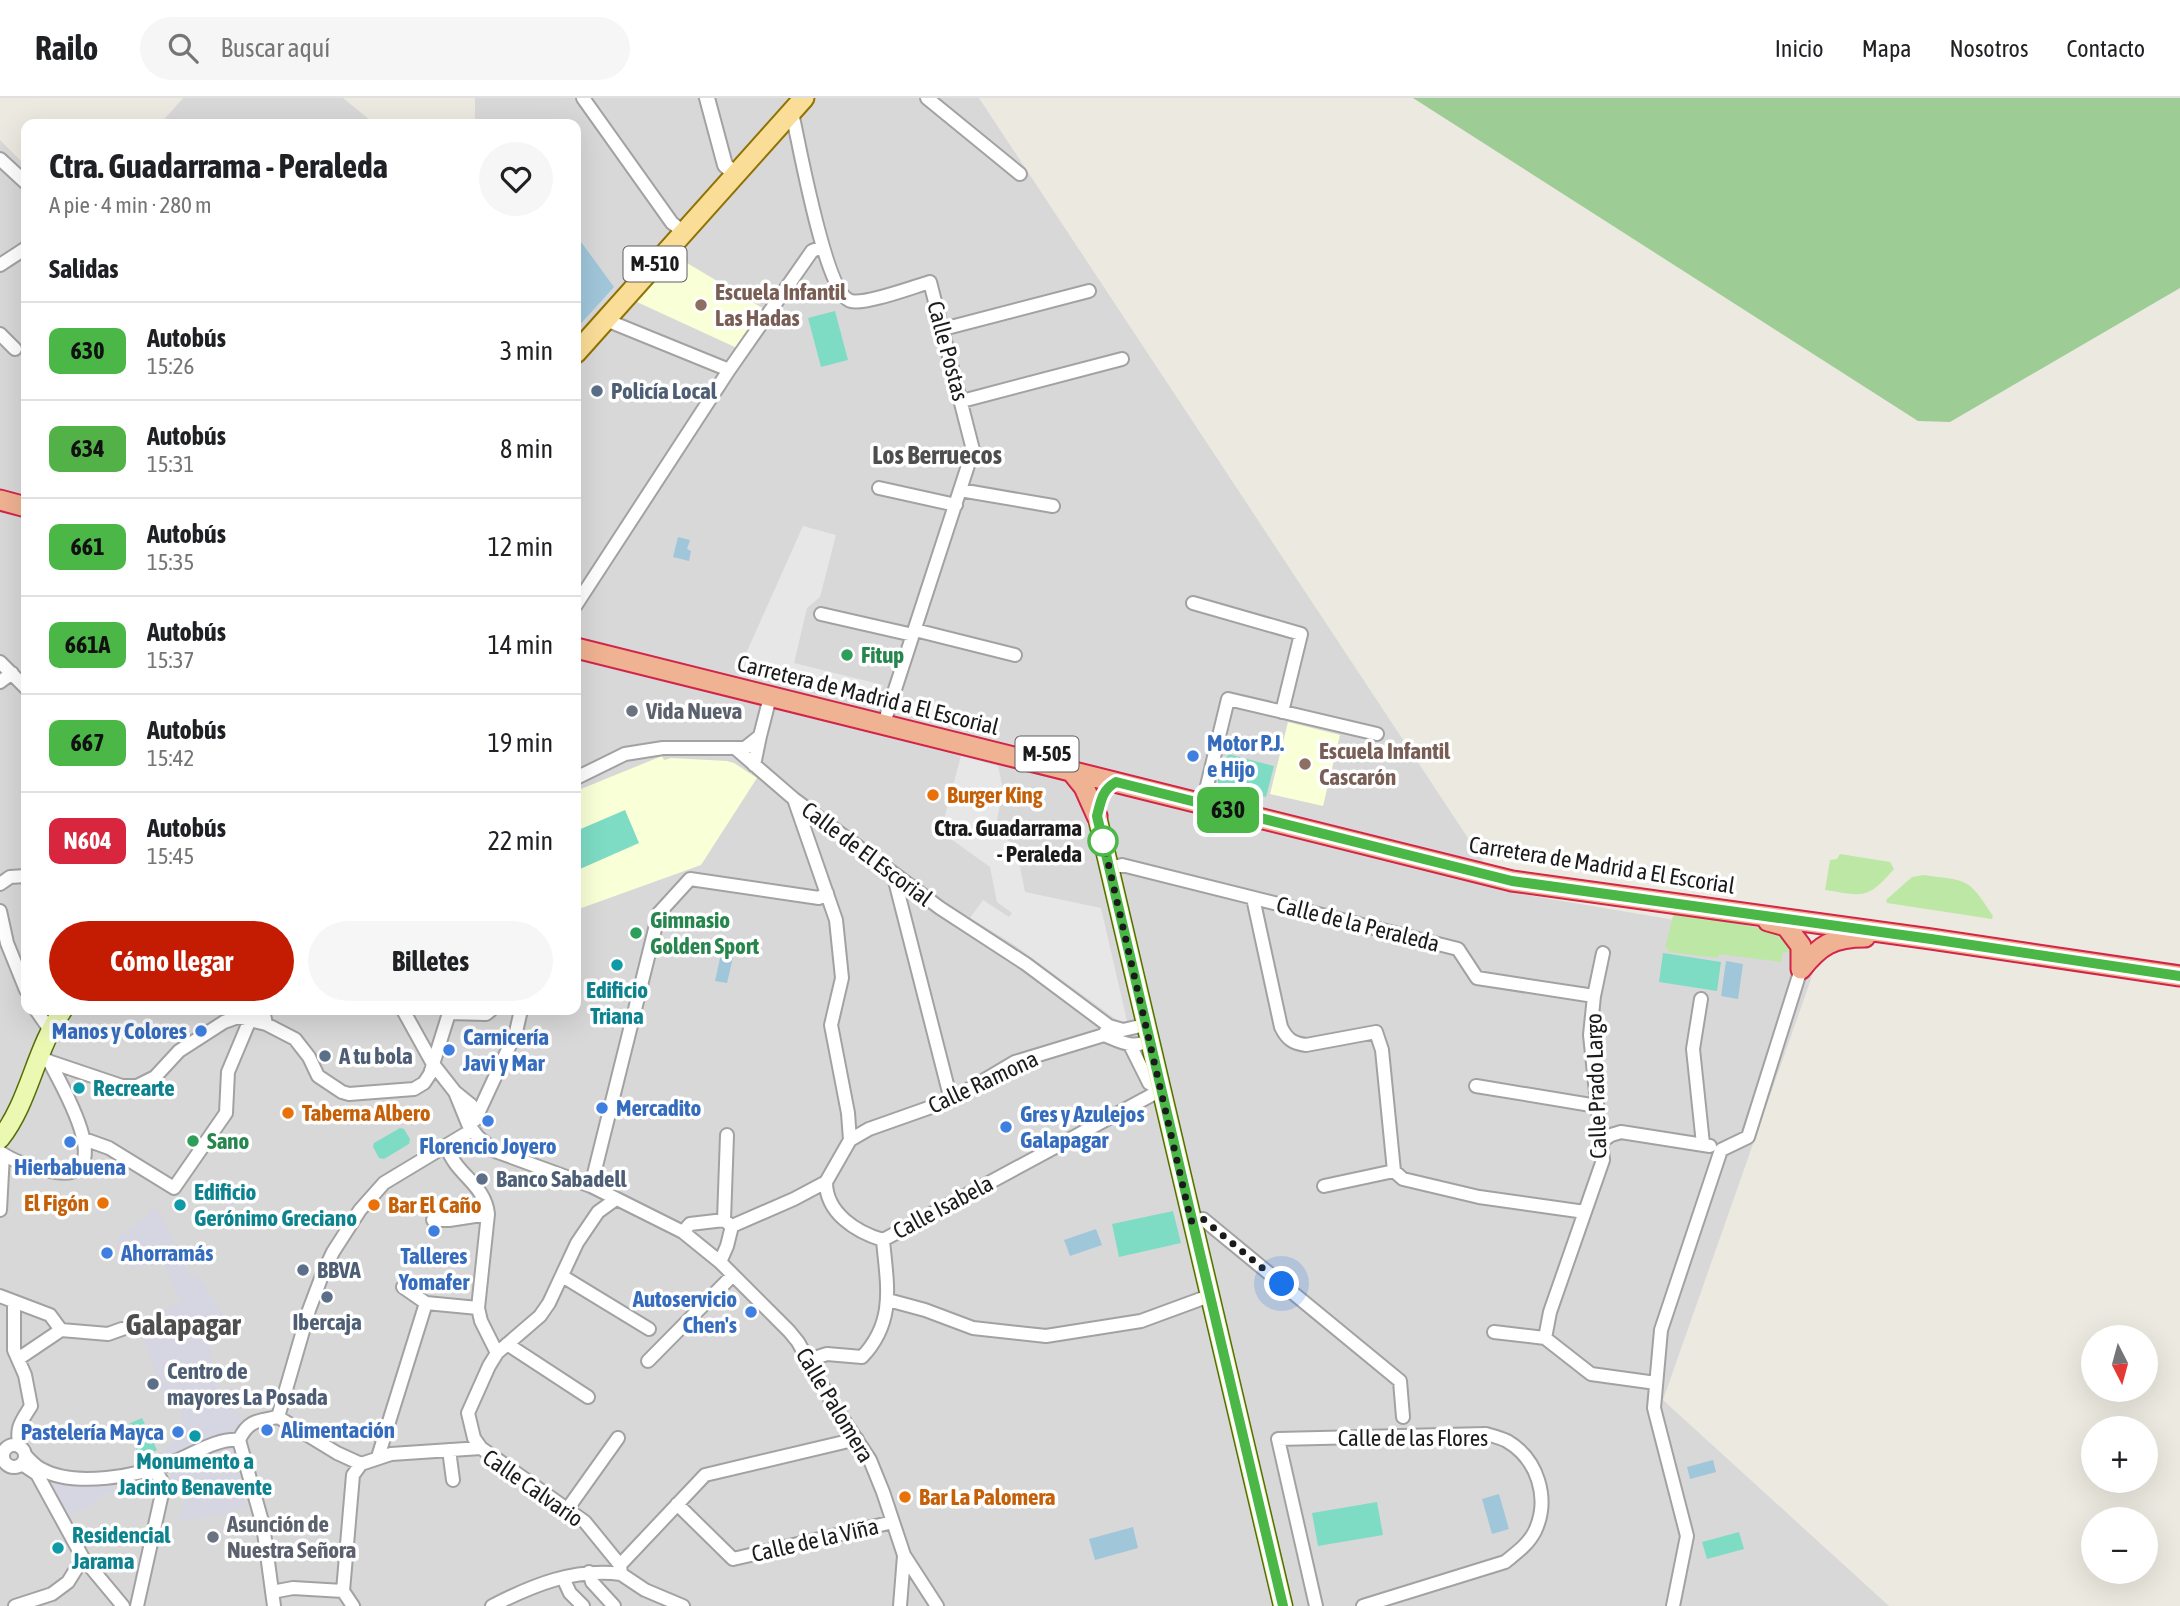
<!DOCTYPE html>
<html lang="es">
<head>
<meta charset="utf-8">
<style>
  :root { --surface:#fff; --page:#f6f6f6; --text:#202124; --muted:#757577; --line:#e0e0e0; --accent:#c31c02 }
  body { margin:0; font-family:"Asap Condensed",sans-serif; background:var(--page); color:var(--text); height:100vh; display:flex; flex-direction:column; font-size:26px; white-space:nowrap }
  * { box-sizing:border-box; margin:0 }
  p { font-size:23px; color:var(--muted) }
  .icon { flex:none; width:38px; height:38px; fill:none; stroke:currentColor; stroke-width:2; stroke-linecap:round; stroke-linejoin:round }
  .map { position:relative; flex:1; overflow:hidden }
  .side { position:absolute; left:21px; top:21px; width:560px; height:896px; display:flex; flex-direction:column; background:var(--surface); border-radius:14px; box-shadow:0 7px 28px #0002 }
  .side>* { flex:none }
  .badge { padding:0 14px; border-radius:10px; font-size:24px; line-height:46px }
  .needle { width:46px; rotate:174deg }
  .fabs { position:absolute; left:2081px; top:1227px; display:grid; gap:14px }
  .fabs a { display:grid; place-items:center; width:77px; height:77px; border-radius:50%; background:var(--surface); box-shadow:0 7px 28px #0002; font-size:35px }
  .you { position:absolute; width:35px; height:35px; margin:-18px; border:5px solid #fff; border-radius:50%; background:#1a73e8; box-shadow:0 0 0 10px #1a73e833 }
  .map>.badge { position:absolute; translate:-50% -50%; box-shadow:0 0 0 4px #fff }
  h2 { padding:0 28px; font-size:26px; line-height:63px }
  .round { display:grid; place-items:center; flex:none; width:74px; height:74px; border-radius:37px; background:var(--page) }
  .head { display:flex; align-items:center; justify-content:space-between; height:119px; padding:0 28px }
  h1 { font-size:33px; font-weight:700; line-height:52px }
  .button { display:flex; gap:14px; margin-top:auto; padding:14px 28px }
  .button a { flex:1; height:80px; border-radius:42px; background:var(--accent); color:#fff; font-size:28px; font-weight:700; line-height:80px; text-align:center }
  .button a+a { background:var(--page); color:var(--text) }
  ul { padding:0; list-style:none }
  li { display:flex; align-items:center; gap:21px; height:98px; padding:0 28px; border-top:2px solid var(--line) }
  li div { flex:1 }
  li b { display:block; font-size:26px }
  li em { font-style:normal }
  li .badge { min-width:77px; font-weight:700; text-align:center }
  header { display:flex; align-items:center; gap:42px; box-sizing:border-box; height:98px; padding:0 35px; background:var(--surface); border-bottom:2px solid var(--line) }
  header strong { font-size:33px }
  nav { display:flex; gap:38px; margin-inline-start:auto; font-size:24px }
  .search { width:490px; height:63px; background:var(--page); display:flex; align-items:center; gap:18px; box-sizing:border-box; padding:0 24px; border-radius:38px; color:var(--muted); font-size:26px }
  .map>svg:first-child { display:block }
  .residential { fill:#d9d8d8 }
  .education { fill:#f9ffd7 }
  .grass { fill:#bde7a5 }
  .forest { fill:#9ecc95 }
  .park { fill:#bbf8c8 }
  .pitch { fill:#7edcc4 }
  .parking { fill:#e7e7e7 }
  .plaza { fill:#d6d5e2 }
  .water { fill:#a0c6da }
  .lines { fill:none; stroke-linecap:round; stroke-linejoin:round }
  .minor-casing { stroke:#a2a2a2; stroke-width:16 }
  .tertiary-casing { stroke:#a2a2a2; stroke-width:18 }
  .secondary-casing { stroke:#556e06; stroke-width:21 }
  .primary-casing { stroke:#907302; stroke-width:23 }
  .trunk-casing { stroke:#d3254a; stroke-width:23 }
  .minor { stroke:#fff; stroke-width:12 }
  .tertiary { stroke:#fff; stroke-width:14 }
  .secondary { stroke:#ebf8b2; stroke-width:18 }
  .primary { stroke:#fadd97; stroke-width:19 }
  .trunk { stroke:#efb292; stroke-width:19 }
  .line-casing { stroke:#fff; stroke-width:16 }
  .line { stroke:#4ab747; stroke-width:10 }
  .walk { stroke:#1b1b1b; stroke-width:7; stroke-dasharray:0 12.6 }
  .education-dot { fill:#8d6e63; stroke:#fff; stroke-width:2.5 }
  .service-dot { fill:#5c6f8a; stroke:#fff; stroke-width:2.5 }
  .leisure-dot { fill:#2e9e5b; stroke:#fff; stroke-width:2.5 }
  .worship-dot { fill:#6b7280; stroke:#fff; stroke-width:2.5 }
  .shop-dot { fill:#3f7fe0; stroke:#fff; stroke-width:2.5 }
  .food-dot { fill:#e8710a; stroke:#fff; stroke-width:2.5 }
  .stop-dot { fill:#fff; stroke:#4ab747; stroke-width:3.5 }
  .culture-dot { fill:#0f9aa8; stroke:#fff; stroke-width:2.5 }
  .labels { text-anchor:middle; stroke-width:7; stroke-linejoin:round; paint-order:stroke }
  .shield { fill:#fff; stroke:#5f5f5f; stroke-width:2 }
  .shield-label { font-size:21px; font-weight:bold; fill:#1b1b1b }
  .education-label { font-size:23px; font-weight:bold; fill:#785e54; stroke:#fff; text-anchor:start }
  .street-label { font-size:23px; fill:#1b1b1b; stroke:#fff }
  .service-label { font-size:23px; font-weight:bold; fill:#4e5e75; stroke:#fff; text-anchor:start }
  .leisure-label { font-size:23px; font-weight:bold; fill:#27864d; stroke:#fff; text-anchor:start }
  .worship-label { font-size:23px; font-weight:bold; fill:#5b616d; stroke:#fff; text-anchor:start }
  .shop-label { font-size:23px; font-weight:bold; fill:#366cbe; stroke:#fff; text-anchor:start }
  .food-label { font-size:23px; font-weight:bold; fill:#c56008; stroke:#fff; text-anchor:start }
  .stop-label { font-size:23px; font-weight:bold; fill:#1b1b1b; stroke:#fff; text-anchor:end }
  .culture-label { font-size:23px; font-weight:bold; fill:#0d838f; stroke:#fff; text-anchor:start }
  .quarter-label { font-size:26px; font-weight:bold; fill:#4e4e4e; stroke:#fff }
  .district-label { font-size:30px; font-weight:bold; fill:#4e4e4e; stroke:#fff }
</style>
</head>
<body>
<header>
<strong>Railo</strong>
<div class="search"><svg class="icon" aria-label="search" viewBox="0 0 24 24"><circle cx="10" cy="10" r="6"/><path d="M15 15l6 6"/></svg>Buscar aquí</div>
<nav><a>Inicio</a><a>Mapa</a><a>Nosotros</a><a>Contacto</a></nav>
</header>
<div class="map">
<svg width="2180" height="1508" viewBox="0 0 2180 1508">
  <rect width="100%" height="100%" fill="#eceae0"/>
  <path class="residential" d="M183 0H343L375 26H160Z
    M475 0H979L1503 793 1823 847 1663 1302 1889 1508H0V42L26 68V912H576V26H475Z"/>
  <path class="education" d="M677 159 764 211 737 250 637 204Z
    M1288 624 1340 637 1323 708 1270 696Z
    M662 658 664 662 671 660 727 663 734 665 757 680 701 767 576 812V693Z"/>
  <path class="grass" d="M1840 756 1890 764 1894 771C1867 802 1864 798 1825 792L1830 762 1837 761Z
    M1923 777C1968 783 1968 779 1993 818L1992 821 1887 805 1886 802 1912 779Z
    M1674 814 1778 833 1794 855 1783 854 1781 864 1719 856 1718 860 1669 854V851L1665 850Z"/>
  <path class="forest" d="M1413 0H2180V190L1950 324 1918 323Z"/>
  <path class="park" d="M408 1010 410 1022 379 1027 377 1016Z"/>
  <path class="pitch" d="M835 213 848 262 821 269 808 220Z
    M1228 656 1274 668 1266 699 1218 686V678L1222 679Z
    M625 712 639 745 580 771 576 761V733Z
    M1663 855 1721 864 1717 893 1659 884Z
    M400 1030 404 1031 410 1041 409 1046 384 1061 379 1060 373 1049 374 1045Z
    M1173 1113 1181 1145 1119 1159 1112 1126Z
    M142 1320 157 1352 140 1360 126 1327Z
    M1377 1404 1383 1437 1318 1448 1312 1415Z
    M1739 1434 1744 1451 1707 1461 1702 1444Z"/>
  <path class="parking" d="M803 428 836 437 820 499 807 510 794 565 883 587 876 604 740 569Z
    M961 658 998 668 1003 691 995 732 1016 749 1025 794 1101 810 1127 923 1121 925 1013 846 970 820 983 802 1009 819 1012 815 997 804 990 769 937 731 944 721Z"/>
  <path class="plaza" d="M155 1109 162 1119 189 1175 195 1176 205 1188 224 1218 217 1221 216 1233 207 1232 218 1296 237 1312 243 1320 232 1342 247 1411 233 1413V1415L178 1423 186 1399 170 1394V1372L160 1354 173 1345 175 1338 181 1339 183 1307 177 1292 162 1296 141 1230 142 1223 181 1202 161 1159 131 1172 116 1140 142 1121Z
    M139 1375 134 1387 101 1398 89 1410 70 1417 75 1434 44 1399 58 1378Z"/>
  <path class="water" d="M576 137 614 189 576 231Z
    M678 439 690 442 687 451 691 453 689 463 673 459Z
    M721 856 733 859 727 885 715 883Z
    M1726 863 1743 866 1738 901 1721 898Z
    M1096 1131 1102 1147 1070 1158 1064 1142Z
    M1713 1362 1716 1374 1690 1381 1687 1369Z
    M1499 1396 1509 1431 1492 1436 1482 1401Z
    M1133 1429 1138 1450 1095 1462 1089 1441Z"/>
  <g class="lines">
    <defs>
      <path id="minor" d="M583 0 672 125 684 134
        M927 0 1020 76
        M792 15C799 44 825 196 851 203 865 207 913 189 930 184L973 352 887 616
        M0 61 26 85
        M0 167 26 150
        M606 222 729 272
        M943 231 1089 193
        M0 236 15 251
        M962 303 1122 261
        M879 390 956 407
        M960 392 1053 408
        M1193 505 1301 536 1282 614
        M576 507 729 272 812 153 822 149
        M821 516 913 537
        M915 532 1015 557
        M0 564 26 590
        M0 584 12 575
        M760 638 770 599
        M735 650H745L760 638 754 667
        M576 680 625 656 663 650H735L794 701 940 810 1026 866 1109 928 1123 932 1145 927
        M1205 696 1228 601 1377 636
        M794 701 836 822 842 880 831 927 848 1015 850 1042
        M1109 770 1122 767 1458 851 1477 880 1594 898
        M893 775 951 1002
        M0 786 10 779 26 778
        M1253 800 1281 929C1287 941 1292 945 1306 947L1376 934 1382 952 1394 1073 1403 1081 1479 1099 1585 1114
        M0 813 7 845 26 892
        M1701 901 1693 951 1703 1046
        M36 912 50 932
        M229 912 238 919 266 926 295 941 309 959 318 978 342 994 349 996 414 991 424 985 430 976 450 912
        M263 912 266 926
        M403 912 433 966 455 994
        M449 915 486 916 491 912
        M1104 937C1119 943 1134 952 1149 942
        M1130 947 1149 985 1161 992
        M39 960 122 988H137L155 979 179 953 224 924 238 919
        M1476 988 1597 1008
        M477 1016 471 1007 455 994 468 1026 478 1039 495 1053 591 1088 683 1134 720 1164 789 1233 798 1244 831 1303 870 1362 883 1394 904 1457 937 1508
        M475 1022 516 934 521 912
        M84 1041 109 1050 174 1090 226 1015 228 974 254 912
        M1602 1043 1611 1037 1621 1034 1710 1048
        M447 1049C455 1076 485 1086 488 1116L478 1210 481 1223 497 1255
        M0 1054C16 1065 37 1071 56 1074 119 1084 61 986 49 963
        M826 1084C826 1115 856 1134 883 1142
        M591 1088 659 815 690 781 819 800 827 795
        M1324 1088 1394 1073
        M616 1101 598 1114 577 1145 549 1205 540 1218 497 1255 489 1268 468 1315 474 1340 481 1350 585 1424 620 1467 621 1476 645 1492 683 1508
        M0 1112 3 1056
        M433 1122H449L488 1116
        M724 1122 727 1037
        M1191 1123 1203 1121 1400 1283 1403 1319
        M732 1128 794 1101 826 1084 850 1042 869 1031 951 1002 1015 964 1104 937 1109 928
        M683 1134 690 1126 724 1122 729 1126
        M883 1142 1161 992
        M720 1164 727 1148 732 1128
        M562 1178 649 1231
        M403 1189 426 1205 478 1210
        M0 1198 50 1217 61 1232
        M888 1202 925 1212 973 1230 1046 1238 1141 1223 1209 1198
        M14 1205V1252L25 1277 31 1308C21 1324 15 1330 20 1349
        M1494 1234 1545 1240 1591 1276 1656 1285
        M1545 1240 1550 1214 1603 1062 1590 937 1594 898 1603 855
        M507 1246 588 1299
        M18 1261 61 1232 108 1236 122 1231
        M808 1262 827 1256 862 1259C896 1223 887 1187 883 1142
        M648 1263 733 1177
        M278 1319 309 1212 323 1175 333 1154 360 1112 384 1085 472 1032
        M278 1319 337 1355 361 1366 391 1356 481 1350
        M239 1342 263 1427 274 1508
        M239 1342C248 1322 258 1323 278 1319
        M3 1358a11 11 0 1 1 22 0a11 11 0 1 1-22 0Z
        M449 1352 453 1382
        M25 1357C30 1362 35 1368 41 1371 74 1390 139 1378 173 1364 194 1356 217 1340 239 1342
        M378 1359 426 1205
        M22 1366 37 1376 83 1460 123 1508
        M677 1406 733 1461 893 1424
        M566 1413 618 1340
        M620 1467 705 1377 857 1341
        M589 1474 592 1484 614 1508
        M563 1480 570 1495 583 1508
        M272 1494 293 1490 343 1493
        M15 1508 52 1496 68 1484 83 1460
        M137 1508 163 1391C162 1381 160 1377 151 1373
        M353 1508 343 1493 353 1377 361 1366
        M492 1508C533 1487 574 1470 621 1476
        M900 1508 904 1458
        M1316 1508 1278 1341 1486 1336C1493 1338 1501 1340 1507 1343 1538 1361 1550 1401 1535 1433 1528 1447 1516 1455 1505 1464L1363 1508
        M1673 1508 1687 1438 1654 1310 1661 1232 1721 1052 1748 1039 1801 871"/>
      <path id="tertiary" d="M707 0 725 67 736 77"/>
      <path id="secondary" d="M1097 718 1283 1508
        M0 1041C30 1003 35 951 63 912"/>
      <path id="primary" d="M576 255 804 0"/>
      <path id="trunk" d="M0 402 26 409
        M576 550 1512 783 1931 841 2180 878
        M1071 673 1084 689 1097 718
        M1768 823 1786 828 1801 848V871
        M1801 871C1820 847 1833 839 1865 839"/>
    </defs>
    <use href="#minor" class="minor-casing"/>
    <use href="#tertiary" class="tertiary-casing"/>
    <use href="#secondary" class="secondary-casing"/>
    <use href="#primary" class="primary-casing"/>
    <use href="#trunk" class="trunk-casing"/>
    <use href="#minor" class="minor"/>
    <use href="#tertiary" class="tertiary"/>
    <use href="#secondary" class="secondary"/>
    <use href="#primary" class="primary"/>
    <use href="#trunk" class="trunk"/>
  </g>
  <g class="lines">
    <defs>
      <path id="line" d="M1283 1508 1097 718C1101 703 1102 692 1116 684L1512 783 1931 841 2180 878"/>
    </defs>
    <use href="#line" class="line-casing"/>
    <use href="#line" class="line"/>
    <path class="walk" d="M1103 743 1191 1123 1203 1121 1282 1186"/>
  </g>
  <g class="education-dot">
    <circle cx="701" cy="207" r="7"/>
    <circle cx="1305" cy="666" r="7"/>
  </g>
  <g class="service-dot">
    <circle cx="597" cy="293" r="7"/>
    <circle cx="325" cy="958" r="7"/>
    <circle cx="482" cy="1081" r="7"/>
    <circle cx="303" cy="1172" r="7"/>
    <circle cx="327" cy="1199" r="7"/>
    <circle cx="153" cy="1286" r="7"/>
  </g>
  <g class="leisure-dot">
    <circle cx="847" cy="557" r="7"/>
    <circle cx="636" cy="835" r="7"/>
    <circle cx="193" cy="1043" r="7"/>
  </g>
  <g class="worship-dot">
    <circle cx="632" cy="613" r="7"/>
    <circle cx="213" cy="1439" r="7"/>
  </g>
  <g class="shop-dot">
    <circle cx="1193" cy="658" r="7"/>
    <circle cx="201" cy="933" r="7"/>
    <circle cx="449" cy="952" r="7"/>
    <circle cx="602" cy="1010" r="7"/>
    <circle cx="488" cy="1023" r="7"/>
    <circle cx="1006" cy="1029" r="7"/>
    <circle cx="70" cy="1044" r="7"/>
    <circle cx="434" cy="1133" r="7"/>
    <circle cx="107" cy="1155" r="7"/>
    <circle cx="751" cy="1214" r="7"/>
    <circle cx="267" cy="1332" r="7"/>
    <circle cx="178" cy="1334" r="7"/>
  </g>
  <g class="food-dot">
    <circle cx="933" cy="697" r="7"/>
    <circle cx="288" cy="1015" r="7"/>
    <circle cx="103" cy="1105" r="7"/>
    <circle cx="374" cy="1107" r="7"/>
    <circle cx="905" cy="1399" r="7"/>
  </g>
  <circle class="stop-dot" cx="1103" cy="743" r="14"/>
  <g class="culture-dot">
    <circle cx="617" cy="867" r="7"/>
    <circle cx="79" cy="990" r="7"/>
    <circle cx="180" cy="1107" r="7"/>
    <circle cx="195" cy="1338" r="7"/>
    <circle cx="58" cy="1450" r="7"/>
  </g>
  <g class="labels">
    <g class="shield">
      <rect x="623.5" y="148.5" width="63" height="35" rx="5"/>
      <rect x="1015.5" y="638.5" width="63" height="35" rx="5"/>
    </g>
    <g class="shield-label">
      <text x="655" y="173">M-510</text>
      <text x="1047" y="663">M-505</text>
    </g>
    <g class="education-label">
      <text x="715" y="202">Escuela Infantil<tspan x="715" dy="26">Las Hadas</tspan></text>
      <text x="1319" y="661">Escuela Infantil<tspan x="1319" dy="26">Cascarón</tspan></text>
    </g>
    <g class="street-label">
      <text transform="translate(948 253) rotate(75)" y="8">Calle Postas</text>
      <text transform="translate(868 597) rotate(14)" y="8">Carretera de Madrid a El Escorial</text>
      <text transform="translate(867 756) rotate(37)" y="8">Calle de El Escorial</text>
      <text transform="translate(1602 767) rotate(9)" y="8">Carretera de Madrid a El Escorial</text>
      <text transform="translate(1358 826) rotate(14)" y="8">Calle de la Peraleda</text>
      <text transform="translate(983 984) rotate(-25)" y="8">Calle Ramona</text>
      <text transform="translate(1596 988) rotate(-92)" y="8">Calle Prado Largo</text>
      <text transform="translate(943 1109) rotate(-28)" y="8">Calle Isabela</text>
      <text transform="translate(835 1307) rotate(59)" y="8">Calle Palomera</text>
      <text x="1413" y="1348">Calle de las Flores</text>
      <text transform="translate(533 1390) rotate(35)" y="8">Calle Calvario</text>
      <text transform="translate(815 1442) rotate(-13)" y="8">Calle de la Viña</text>
    </g>
    <g class="service-label">
      <text x="611" y="301">Policía Local</text>
      <text x="339" y="966">A tu bola</text>
      <text x="496" y="1089">Banco Sabadell</text>
      <text x="317" y="1180">BBVA</text>
      <text x="327" y="1232" text-anchor="middle">Ibercaja</text>
      <text x="167" y="1281">Centro de<tspan x="167" dy="26">mayores La Posada</tspan></text>
    </g>
    <g class="leisure-label">
      <text x="861" y="565">Fitup</text>
      <text x="650" y="830">Gimnasio<tspan x="650" dy="26">Golden Sport</tspan></text>
      <text x="207" y="1051">Sano</text>
    </g>
    <g class="worship-label">
      <text x="646" y="621">Vida Nueva</text>
      <text x="227" y="1434">Asunción de<tspan x="227" dy="26">Nuestra Señora</tspan></text>
    </g>
    <g class="shop-label">
      <text x="1207" y="653">Motor P.J.<tspan x="1207" dy="26">e Hijo</tspan></text>
      <text x="187" y="941" text-anchor="end">Manos y Colores</text>
      <text x="463" y="947">Carnicería<tspan x="463" dy="26">Javi y Mar</tspan></text>
      <text x="616" y="1018">Mercadito</text>
      <text x="1020" y="1024">Gres y Azulejos<tspan x="1020" dy="26">Galapagar</tspan></text>
      <text x="488" y="1056" text-anchor="middle">Florencio Joyero</text>
      <text x="70" y="1077" text-anchor="middle">Hierbabuena</text>
      <text x="121" y="1163">Ahorramás</text>
      <text x="434" y="1166" text-anchor="middle">Talleres<tspan x="434" dy="26">Yomafer</tspan></text>
      <text x="737" y="1209" text-anchor="end">Autoservicio<tspan x="737" dy="26">Chen's</tspan></text>
      <text x="281" y="1340">Alimentación</text>
      <text x="164" y="1342" text-anchor="end">Pastelería Mayca</text>
    </g>
    <g class="food-label">
      <text x="947" y="705">Burger King</text>
      <text x="302" y="1023">Taberna Albero</text>
      <text x="89" y="1113" text-anchor="end">El Figón</text>
      <text x="388" y="1115">Bar El Caño</text>
      <text x="919" y="1407">Bar La Palomera</text>
    </g>
    <g class="stop-label">
      <text x="1082" y="738">Ctra. Guadarrama<tspan x="1082" dy="26">- Peraleda</tspan></text>
    </g>
    <g class="culture-label">
      <text x="617" y="900" text-anchor="middle">Edificio<tspan x="617" dy="26">Triana</tspan></text>
      <text x="93" y="998">Recrearte</text>
      <text x="194" y="1102">Edificio<tspan x="194" dy="26">Gerónimo Greciano</tspan></text>
      <text x="195" y="1371" text-anchor="middle">Monumento a<tspan x="195" dy="26">Jacinto Benavente</tspan></text>
      <text x="72" y="1445">Residencial<tspan x="72" dy="26">Jarama</tspan></text>
    </g>
    <g class="quarter-label">
      <text x="937" y="366">Los Berruecos</text>
    </g>
    <g class="district-label">
      <text x="183" y="1237">Galapagar</text>
    </g>
  </g>
</svg>
<div class="fabs">
<a><svg class="needle" viewBox="-14 -14 28 28"><path d="M0-13l5 13h-10z" fill="#e53935"/><path d="M0 13l5-13h-10z" fill="#757577"/></svg></a>
<a>+</a>
<a>−</a>
</div>
<div class="you" style="left:1282px;top:1186px"></div>
<b class="badge" style="left:1228px;top:712px;background:#4ab747;color:#111">630</b>
<section class="side">
<div class="head"><div><h1>Ctra. Guadarrama - Peraleda</h1><p>A pie · 4 min · 280 m</p></div><a class="round"><svg class="icon" aria-label="heart" viewBox="0 0 24 24"><path d="M12 20l-8-8c-3-5 5-10 8-4 3-6 11-1 8 4z"/></svg></a></div>
<h2>Salidas</h2>
<ul>
<li><span class="badge" style="background:#4ab747;color:#111">630</span><div><b>Autobús</b><p>15:26</p></div><em>3 min</em></li>
<li><span class="badge" style="background:#53b247;color:#111">634</span><div><b>Autobús</b><p>15:31</p></div><em>8 min</em></li>
<li><span class="badge" style="background:#4ab747;color:#111">661</span><div><b>Autobús</b><p>15:35</p></div><em>12 min</em></li>
<li><span class="badge" style="background:#4ab747;color:#111">661A</span><div><b>Autobús</b><p>15:37</p></div><em>14 min</em></li>
<li><span class="badge" style="background:#4ab747;color:#111">667</span><div><b>Autobús</b><p>15:42</p></div><em>19 min</em></li>
<li><span class="badge" style="background:#d7263d;color:#fff">N604</span><div><b>Autobús</b><p>15:45</p></div><em>22 min</em></li>
</ul>
<div class="button"><a>Cómo llegar</a><a>Billetes</a></div>
</section>
</div>
</body>
</html>
